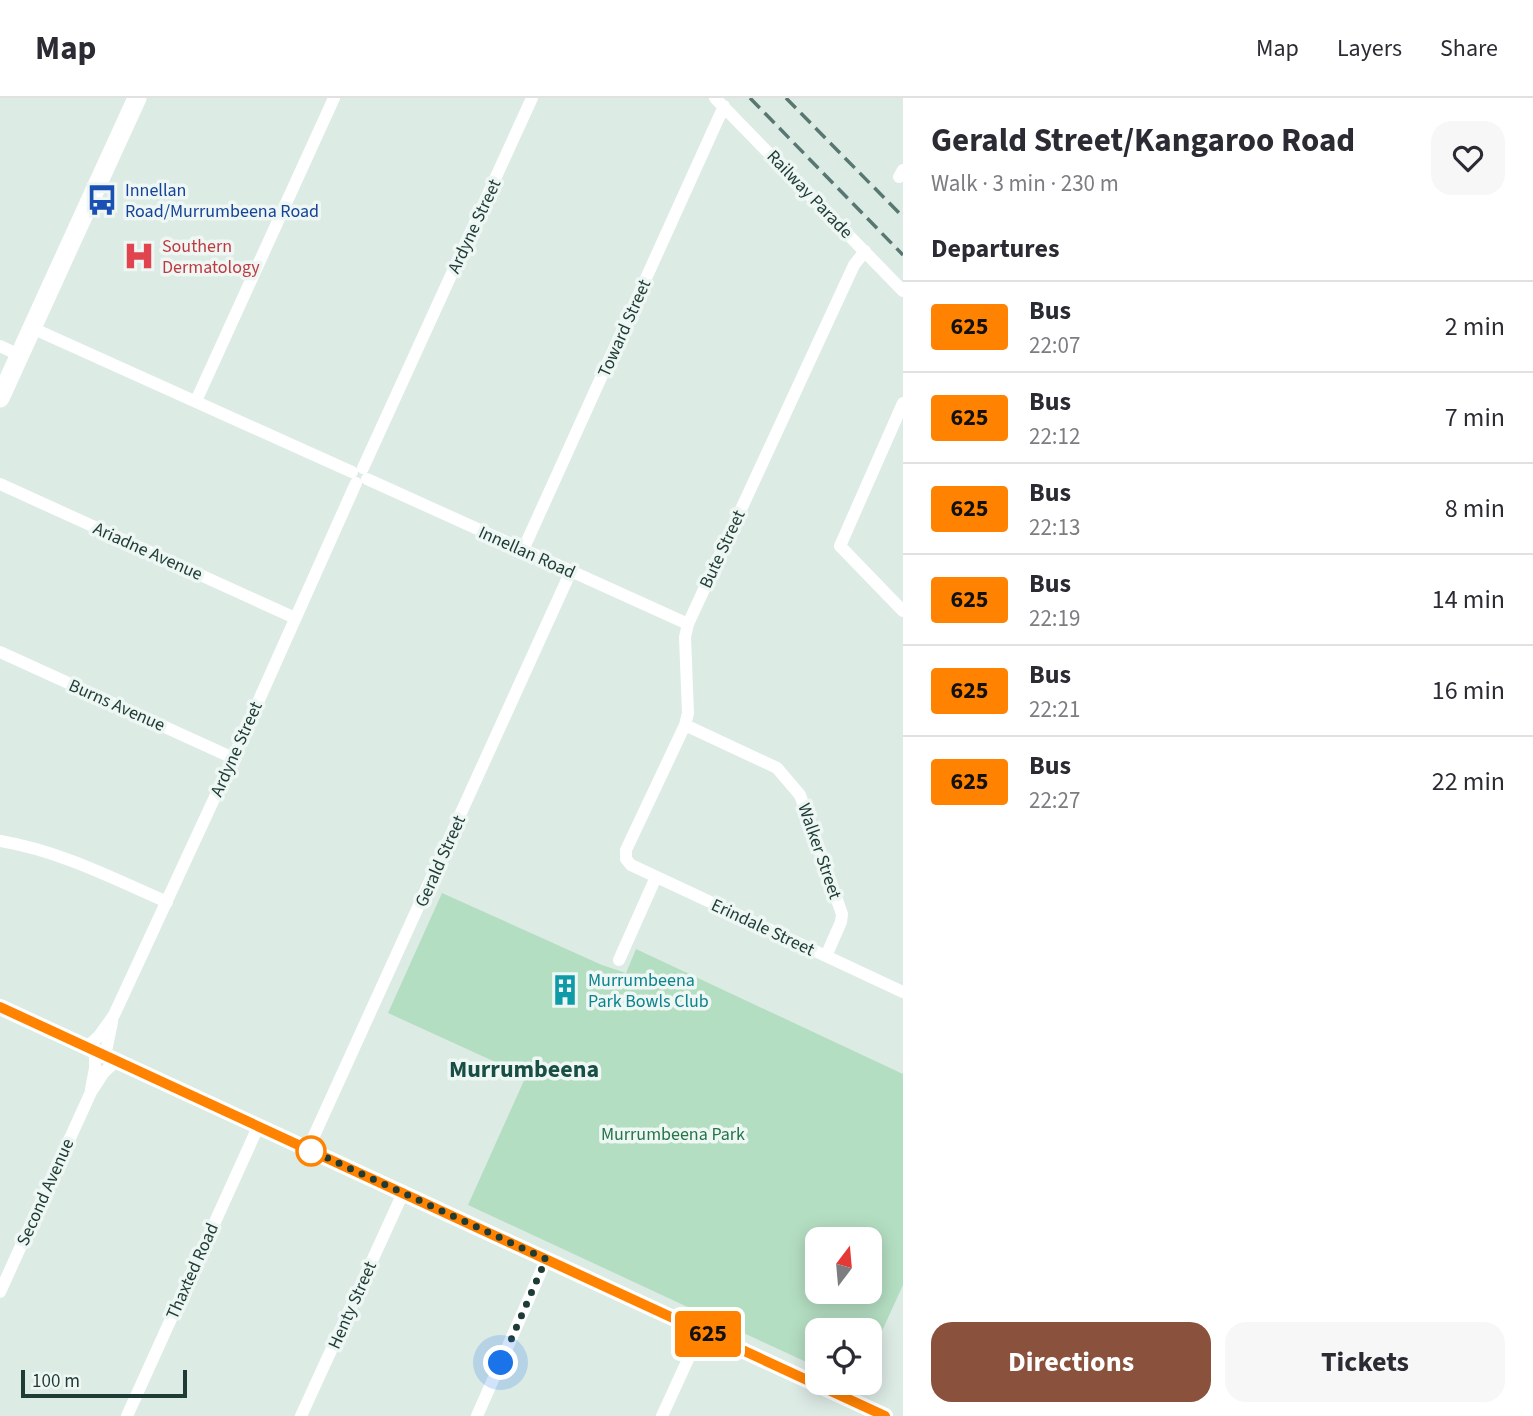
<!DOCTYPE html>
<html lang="en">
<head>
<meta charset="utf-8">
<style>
  :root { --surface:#fff; --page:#f7f7f7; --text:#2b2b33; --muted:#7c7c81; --line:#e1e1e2; --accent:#8a513d }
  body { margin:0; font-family:"Source Sans 3",sans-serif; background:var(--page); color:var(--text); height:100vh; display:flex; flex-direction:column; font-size:26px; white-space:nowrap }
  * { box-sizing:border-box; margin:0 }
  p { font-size:23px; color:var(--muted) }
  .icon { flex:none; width:38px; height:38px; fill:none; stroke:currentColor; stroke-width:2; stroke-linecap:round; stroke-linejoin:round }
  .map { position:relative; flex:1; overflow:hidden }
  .sheet { display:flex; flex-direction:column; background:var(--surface); width:630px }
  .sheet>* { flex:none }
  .badge { padding:0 14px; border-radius:5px; font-size:24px; line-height:46px }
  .needle { width:46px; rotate:16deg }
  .fabs { position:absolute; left:805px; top:1129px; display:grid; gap:14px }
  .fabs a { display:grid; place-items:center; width:77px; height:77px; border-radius:14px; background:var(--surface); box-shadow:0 4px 18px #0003; font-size:35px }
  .scale { position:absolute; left:21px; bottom:18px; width:166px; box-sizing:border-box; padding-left:7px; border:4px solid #1e3b35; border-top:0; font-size:19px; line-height:24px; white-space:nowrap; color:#1e3b35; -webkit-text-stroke:5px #eef7f3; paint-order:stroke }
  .you { position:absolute; width:35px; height:35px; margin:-18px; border:5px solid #fff; border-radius:50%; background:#1a73e8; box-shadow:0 0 0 10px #1a73e833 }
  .map>.badge { position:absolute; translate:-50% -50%; box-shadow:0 0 0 4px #fff }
  h2 { padding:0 28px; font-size:26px; line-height:63px }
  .round { display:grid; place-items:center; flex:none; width:74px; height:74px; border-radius:21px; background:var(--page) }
  .head { display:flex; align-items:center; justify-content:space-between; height:119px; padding:0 28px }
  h1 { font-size:33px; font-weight:700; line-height:52px }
  .action { display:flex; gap:14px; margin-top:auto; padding:14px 28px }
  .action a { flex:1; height:80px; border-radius:21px; background:var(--accent); color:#fff; font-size:28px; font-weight:700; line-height:80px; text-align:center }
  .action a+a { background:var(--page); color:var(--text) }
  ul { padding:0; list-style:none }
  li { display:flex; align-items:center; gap:21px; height:91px; padding:0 28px; border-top:2px solid var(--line) }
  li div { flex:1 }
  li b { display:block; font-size:26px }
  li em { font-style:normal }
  li .badge { min-width:77px; font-weight:700; text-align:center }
  header { display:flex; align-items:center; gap:42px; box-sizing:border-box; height:98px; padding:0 35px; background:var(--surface); border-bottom:2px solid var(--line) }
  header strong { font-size:33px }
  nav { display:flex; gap:38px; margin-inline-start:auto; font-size:24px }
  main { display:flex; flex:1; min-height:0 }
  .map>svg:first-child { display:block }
  .green { fill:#b4dec2; fill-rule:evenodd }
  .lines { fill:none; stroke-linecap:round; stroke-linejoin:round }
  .minor { stroke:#fff; stroke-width:12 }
  .tertiary { stroke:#fff; stroke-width:16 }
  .secondary { stroke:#fff; stroke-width:19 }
  .rail { stroke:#577770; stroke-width:3.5; stroke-dasharray:14 7; stroke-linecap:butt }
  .line-casing { stroke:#fff; stroke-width:16 }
  .line { stroke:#ff8200; stroke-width:10 }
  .walk { stroke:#1e3b35; stroke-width:7; stroke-dasharray:0 12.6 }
  .stop-dot { fill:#fff; stroke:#ff8200; stroke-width:3.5 }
  .labels { text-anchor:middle; stroke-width:7; stroke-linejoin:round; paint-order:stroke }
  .transit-label { font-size:18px; fill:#164399; stroke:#eef7f3; text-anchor:start }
  .street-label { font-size:18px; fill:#1e3b35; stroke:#eef7f3 }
  .health-label { font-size:18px; fill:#be3a42; stroke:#eef7f3; text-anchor:start }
  .culture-label { font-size:18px; fill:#0d838f; stroke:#eef7f3; text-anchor:start }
  .park-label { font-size:18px; fill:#257548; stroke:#eef7f3 }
  .district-label { font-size:24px; font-weight:bold; fill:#184e44; stroke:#eef7f3 }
</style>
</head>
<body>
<header>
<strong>Map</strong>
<nav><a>Map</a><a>Layers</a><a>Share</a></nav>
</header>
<main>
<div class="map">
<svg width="903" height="1318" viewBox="0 0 903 1318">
  <rect width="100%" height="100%" fill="#ddebe5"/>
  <path class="green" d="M442 795 602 867 626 875 636 851 903 976V1187L870 1259V1232H817V1269L468 1107 526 978 388 915ZM817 1141H870V1194H817Z"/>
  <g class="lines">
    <path class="minor" d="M715 0 903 193
      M899 79 903 72
      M865 153 854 167 688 526 685 539 688 615 685 627 626 752V761L631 767 903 894
      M32 230 352 374
      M0 248 19 257
      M196 303 334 0
      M903 305 840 448 903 513
      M363 370 532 0
      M367 381 688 526
      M0 386 295 520
      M523 452 724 8
      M0 554 233 660
      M685 627 777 670 800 697 842 816 841 824 826 858
      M0 743C60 753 112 780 167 804
      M619 862 656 779
      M87 949 99 938 114 917 233 660 356 385
      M105 958 112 924
      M91 991 95 970V953
      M308 1051 571 473
      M0 1194 91 994 104 974 116 963
      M127 1318 258 1029
      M301 1318 403 1095
      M477 1318 546 1162
      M662 1318 701 1233"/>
    <path class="tertiary" d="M0 909 885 1318"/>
    <path class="secondary" d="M0 300 137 0"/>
    <path class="rail" d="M750 0 903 157
      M786 0 903 119"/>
  </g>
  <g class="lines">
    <defs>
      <path id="line" d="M0 909 885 1318"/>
    </defs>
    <use href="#line" class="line-casing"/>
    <use href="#line" class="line"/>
    <path class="walk" d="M311 1053 308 1051 546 1161 501 1265"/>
  </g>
  <defs>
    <symbol id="bus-bare" viewBox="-9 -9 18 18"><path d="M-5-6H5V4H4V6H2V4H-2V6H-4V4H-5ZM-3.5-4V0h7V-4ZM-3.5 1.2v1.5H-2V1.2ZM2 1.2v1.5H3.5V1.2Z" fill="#1a4fb4" stroke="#eef7f3" stroke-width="2.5" paint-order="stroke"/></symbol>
    <symbol id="hospital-bare" viewBox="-9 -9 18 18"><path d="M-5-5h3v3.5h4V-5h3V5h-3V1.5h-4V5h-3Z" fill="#e0444e" stroke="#eef7f3" stroke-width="2.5" paint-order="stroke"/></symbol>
    <symbol id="building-bare" viewBox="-9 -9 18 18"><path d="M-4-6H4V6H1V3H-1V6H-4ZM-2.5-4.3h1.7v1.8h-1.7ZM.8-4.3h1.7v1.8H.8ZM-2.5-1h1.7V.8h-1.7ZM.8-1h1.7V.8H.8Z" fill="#0f9aa8" stroke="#eef7f3" stroke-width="2.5" paint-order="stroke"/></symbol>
  </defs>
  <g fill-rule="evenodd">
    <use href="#bus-bare" x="80" y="80" width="44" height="44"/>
    <use href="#hospital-bare" x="117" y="136" width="44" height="44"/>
    <use href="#building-bare" x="543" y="870" width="44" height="44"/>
  </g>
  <circle class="stop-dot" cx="311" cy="1053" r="14"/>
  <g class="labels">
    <g class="transit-label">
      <text x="125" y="98">Innellan<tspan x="125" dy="21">Road/Murrumbeena Road</tspan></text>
    </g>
    <g class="street-label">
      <text transform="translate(810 96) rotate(46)" y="6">Railway Parade</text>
      <text transform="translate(474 128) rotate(-65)" y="6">Ardyne Street</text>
      <text transform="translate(624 230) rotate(-66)" y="6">Toward Street</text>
      <text transform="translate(722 451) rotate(-65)" y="6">Bute Street</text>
      <text transform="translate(148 453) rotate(24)" y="6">Ariadne Avenue</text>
      <text transform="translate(527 454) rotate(24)" y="6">Innellan Road</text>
      <text transform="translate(117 607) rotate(24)" y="6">Burns Avenue</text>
      <text transform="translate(236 651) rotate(-66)" y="6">Ardyne Street</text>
      <text transform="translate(820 753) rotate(71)" y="6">Walker Street</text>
      <text transform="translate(440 763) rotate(-66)" y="6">Gerald Street</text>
      <text transform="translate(763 829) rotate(25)" y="6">Erindale Street</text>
      <text transform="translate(45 1094) rotate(-66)" y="6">Second Avenue</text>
      <text transform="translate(192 1173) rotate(-66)" y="6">Thaxted Road</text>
      <text transform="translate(352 1207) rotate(-66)" y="6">Henty Street</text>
    </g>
    <g class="health-label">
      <text x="162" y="154">Southern<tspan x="162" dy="21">Dermatology</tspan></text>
    </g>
    <g class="culture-label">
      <text x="588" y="888">Murrumbeena<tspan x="588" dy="21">Park Bowls Club</tspan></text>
    </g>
    <g class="park-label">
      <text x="673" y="1042">Murrumbeena Park</text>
    </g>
    <g class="district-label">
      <text x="524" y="979">Murrumbeena</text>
    </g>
  </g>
</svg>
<div class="fabs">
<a><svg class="needle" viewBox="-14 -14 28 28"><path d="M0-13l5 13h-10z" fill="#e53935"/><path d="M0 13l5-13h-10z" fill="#7c7c81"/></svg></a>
<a><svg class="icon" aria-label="locate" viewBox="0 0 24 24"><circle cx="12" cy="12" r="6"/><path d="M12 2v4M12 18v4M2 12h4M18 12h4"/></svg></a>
</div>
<div class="scale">100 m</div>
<div class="you" style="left:501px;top:1265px"></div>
<b class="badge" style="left:708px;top:1236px;background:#ff8200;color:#111">625</b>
</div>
<section class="sheet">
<div class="head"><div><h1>Gerald Street/Kangaroo Road</h1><p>Walk · 3 min · 230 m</p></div><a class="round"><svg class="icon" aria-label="heart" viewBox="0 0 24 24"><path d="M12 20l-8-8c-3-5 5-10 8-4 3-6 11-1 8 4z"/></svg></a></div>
<h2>Departures</h2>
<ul>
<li><span class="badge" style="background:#ff8200;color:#111">625</span><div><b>Bus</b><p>22:07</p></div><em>2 min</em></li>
<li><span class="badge" style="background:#ff8200;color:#111">625</span><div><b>Bus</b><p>22:12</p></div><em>7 min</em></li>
<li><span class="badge" style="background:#ff8200;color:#111">625</span><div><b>Bus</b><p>22:13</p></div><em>8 min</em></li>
<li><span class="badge" style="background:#ff8200;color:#111">625</span><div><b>Bus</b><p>22:19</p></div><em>14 min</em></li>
<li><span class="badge" style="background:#ff8200;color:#111">625</span><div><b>Bus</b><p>22:21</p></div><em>16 min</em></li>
<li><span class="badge" style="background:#ff8200;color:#111">625</span><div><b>Bus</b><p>22:27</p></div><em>22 min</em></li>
</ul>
<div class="action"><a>Directions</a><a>Tickets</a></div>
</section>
</main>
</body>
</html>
